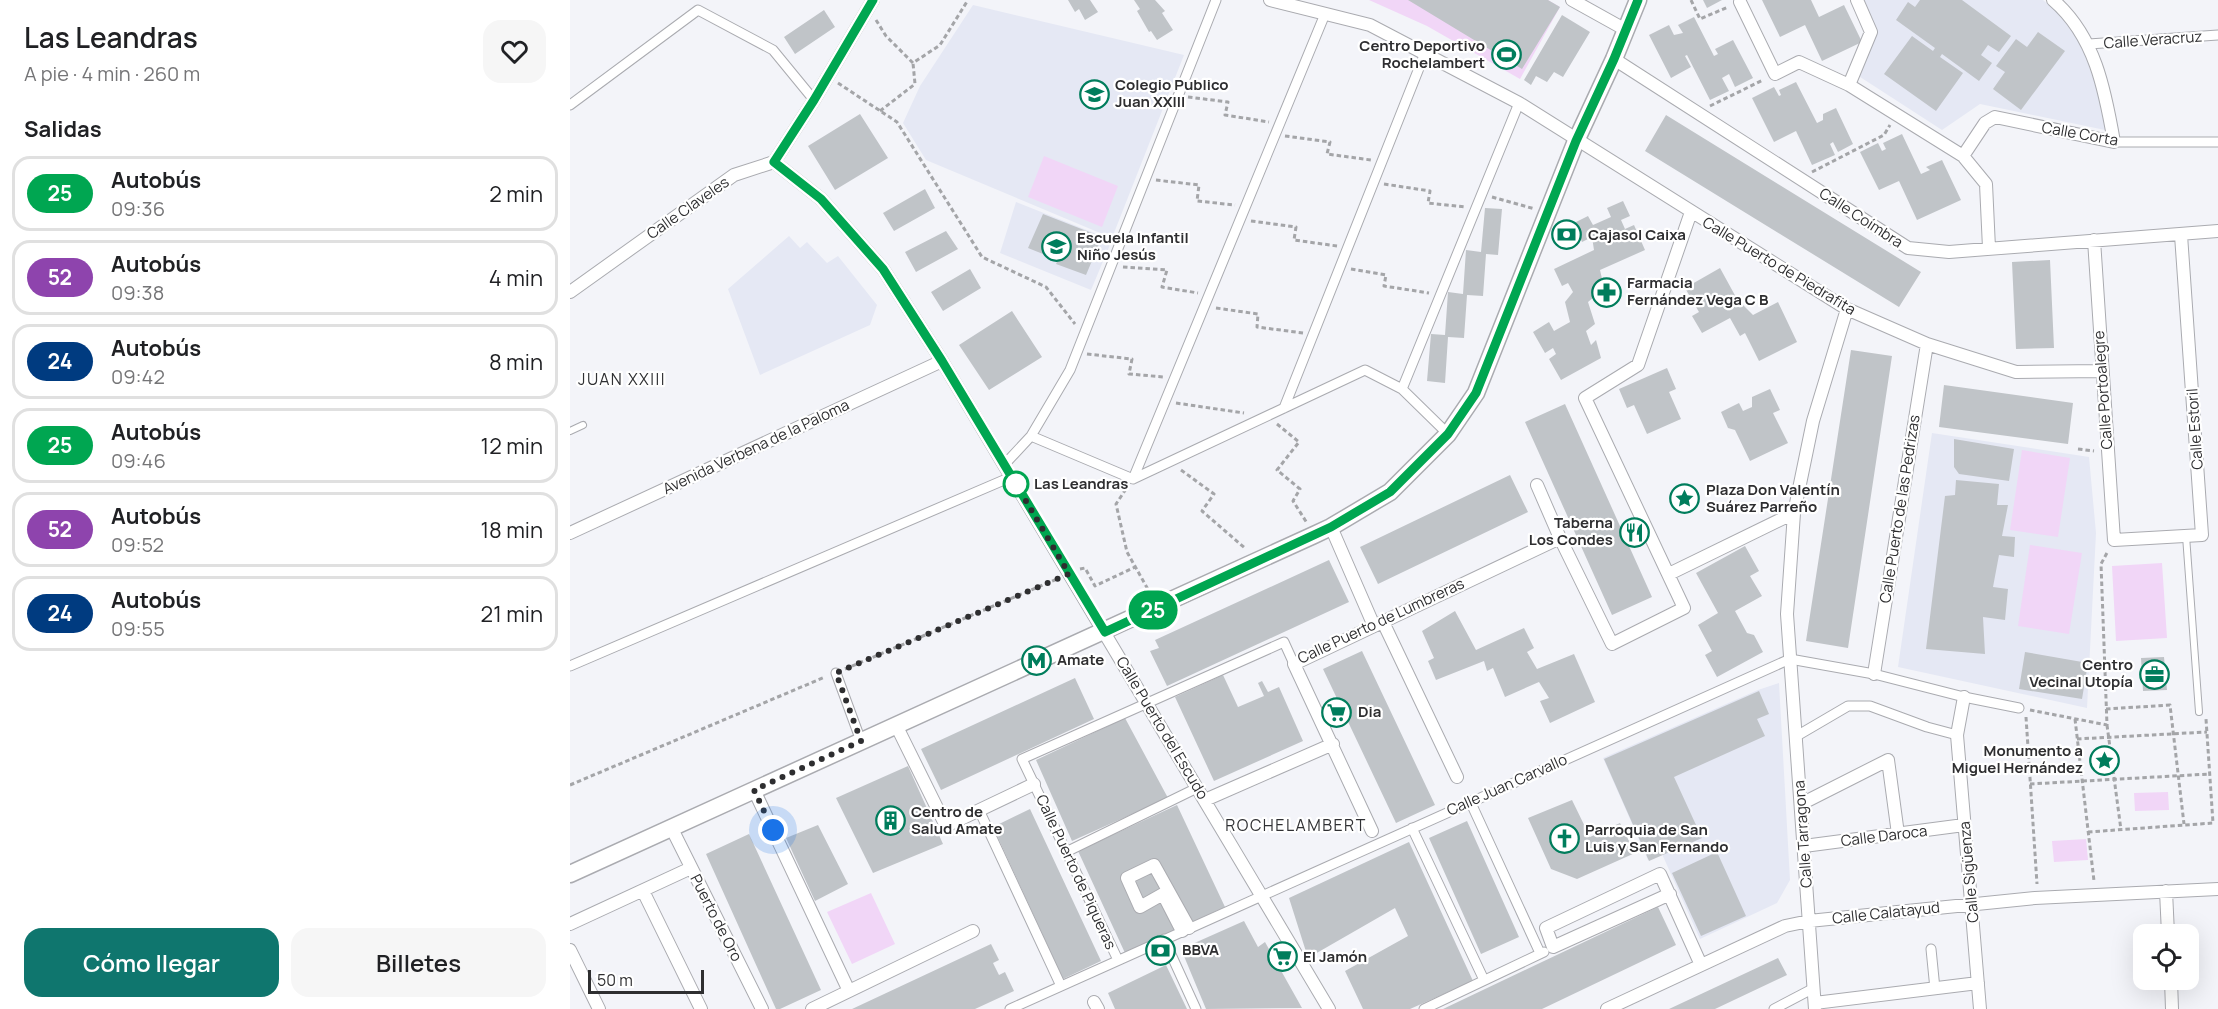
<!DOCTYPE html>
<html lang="es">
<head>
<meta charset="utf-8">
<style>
  :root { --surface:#fff; --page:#f6f6f6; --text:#202124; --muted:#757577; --line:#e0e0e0; --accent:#0f766e }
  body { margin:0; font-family:Manrope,sans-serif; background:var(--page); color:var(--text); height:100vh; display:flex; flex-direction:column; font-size:22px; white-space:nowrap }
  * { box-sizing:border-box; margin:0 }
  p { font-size:20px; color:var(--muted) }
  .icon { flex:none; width:33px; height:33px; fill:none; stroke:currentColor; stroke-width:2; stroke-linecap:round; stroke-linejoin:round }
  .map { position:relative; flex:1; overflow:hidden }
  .sheet { display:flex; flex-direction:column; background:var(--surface); width:570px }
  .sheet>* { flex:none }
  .badge { padding:0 12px; border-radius:20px; font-size:21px; line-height:39px }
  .buttons { position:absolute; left:1563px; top:924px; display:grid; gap:12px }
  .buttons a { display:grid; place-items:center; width:66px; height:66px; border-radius:12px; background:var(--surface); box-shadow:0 6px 24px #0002; font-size:30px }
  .scale { position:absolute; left:18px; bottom:15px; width:116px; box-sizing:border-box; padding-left:6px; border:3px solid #2e2e30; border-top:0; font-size:16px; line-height:21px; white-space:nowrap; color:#2e2e30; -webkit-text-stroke:4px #fff; paint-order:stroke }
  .you { position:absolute; width:30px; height:30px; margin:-15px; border:4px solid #fff; border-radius:50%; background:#1a73e8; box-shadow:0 0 0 9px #1a73e833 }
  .map>.badge { position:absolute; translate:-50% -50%; box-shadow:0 0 0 3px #fff }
  h2 { padding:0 24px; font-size:22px; line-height:54px }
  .round { display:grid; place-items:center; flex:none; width:63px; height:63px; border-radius:18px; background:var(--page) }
  .overview { display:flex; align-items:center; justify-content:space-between; height:102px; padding:0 24px }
  h1 { font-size:28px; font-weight:600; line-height:45px }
  .cta { display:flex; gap:12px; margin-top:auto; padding:12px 24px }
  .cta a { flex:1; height:69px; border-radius:18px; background:var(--accent); color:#fff; font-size:24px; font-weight:600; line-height:69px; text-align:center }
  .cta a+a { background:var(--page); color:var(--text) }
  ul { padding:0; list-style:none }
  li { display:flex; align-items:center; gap:18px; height:75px; margin:0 12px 9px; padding:0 12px; border:3px solid var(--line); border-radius:18px }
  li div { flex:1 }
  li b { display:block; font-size:22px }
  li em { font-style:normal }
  li .badge { min-width:66px; font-weight:700; text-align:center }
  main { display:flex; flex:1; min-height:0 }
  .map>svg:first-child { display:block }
  .built { fill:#e5e8f4 }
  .green { fill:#f1d6f7 }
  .building { fill:#c0c4c8 }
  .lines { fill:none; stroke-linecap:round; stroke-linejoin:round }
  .service-casing { stroke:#aaabb0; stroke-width:8 }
  .pedestrian-casing { stroke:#aaabb0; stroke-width:11 }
  .minor-casing { stroke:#aaabb0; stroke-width:14 }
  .tertiary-casing { stroke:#aaabb0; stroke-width:19 }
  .path { stroke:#a4a5a8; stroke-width:3; stroke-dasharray:4.5 3; stroke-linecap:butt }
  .service { stroke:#fff; stroke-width:6 }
  .pedestrian { stroke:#fff; stroke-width:9 }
  .minor { stroke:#fff; stroke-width:12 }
  .tertiary { stroke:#fff; stroke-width:16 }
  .line-casing { stroke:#fff; stroke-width:14 }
  .line { stroke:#00a651; stroke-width:9 }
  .walk { stroke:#2e2e30; stroke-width:6; stroke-dasharray:0 10.8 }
  .stop-dot { fill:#fff; stroke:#00a651; stroke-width:3 }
  .labels { text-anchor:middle; stroke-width:4.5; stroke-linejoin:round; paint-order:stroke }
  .street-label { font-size:15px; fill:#2e2e30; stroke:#fff }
  .poi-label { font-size:15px; font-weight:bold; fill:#2e2e30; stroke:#fff; text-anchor:start }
  .stop-label { font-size:15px; font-weight:bold; fill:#2e2e30; stroke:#fff; text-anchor:start }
  .neighbourhood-label { font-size:16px; letter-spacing:1.5px; fill:#303134; stroke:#fff }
</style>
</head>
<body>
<main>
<section class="sheet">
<div class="overview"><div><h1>Las Leandras</h1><p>A pie · 4 min · 260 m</p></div><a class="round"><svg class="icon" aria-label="heart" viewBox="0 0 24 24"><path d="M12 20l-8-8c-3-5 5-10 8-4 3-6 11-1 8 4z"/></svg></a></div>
<h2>Salidas</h2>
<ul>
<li><span class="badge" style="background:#00a651;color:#fff">25</span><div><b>Autobús</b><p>09:36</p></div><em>2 min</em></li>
<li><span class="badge" style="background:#8e44ad;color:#fff">52</span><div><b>Autobús</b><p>09:38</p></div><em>4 min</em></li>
<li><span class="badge" style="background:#003b80;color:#fff">24</span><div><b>Autobús</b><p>09:42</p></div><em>8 min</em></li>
<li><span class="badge" style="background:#00a651;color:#fff">25</span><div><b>Autobús</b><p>09:46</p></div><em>12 min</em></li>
<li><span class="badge" style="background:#8e44ad;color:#fff">52</span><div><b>Autobús</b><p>09:52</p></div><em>18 min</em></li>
<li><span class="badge" style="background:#003b80;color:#fff">24</span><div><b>Autobús</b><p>09:55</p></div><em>21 min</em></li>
</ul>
<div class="cta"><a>Cómo llegar</a><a>Billetes</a></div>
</section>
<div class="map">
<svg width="1648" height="1009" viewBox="0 0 1648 1009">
  <rect width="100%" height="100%" fill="#f3f4f9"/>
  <path class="built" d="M1293 0H1473L1489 13 1512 46 1527 89 1535 130 1410 104 1372 130 1287 75 1306 30Z
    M403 5 614 55 542 238 356 160 333 123 350 86Z
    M446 202 542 240 521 290 430 253Z
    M219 236 230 248 237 242 257 263 268 256 307 305 300 325 190 375 158 289Z
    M1362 433 1519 457 1526 533 1517 708 1328 667Z
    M1209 683 1220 880 1207 903 1130 939 1092 854 1078 860 1033 758 1188 690Z"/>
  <path class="green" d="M799 0H978L990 7 950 79 857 26Z
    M474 156 548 186 532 227 458 197Z
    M1452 450 1500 458 1488 537 1440 530Z
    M1460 545 1512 553 1499 634 1448 626Z
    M1592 563 1597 638 1546 641 1542 566Z
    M1598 792 1599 810 1565 811 1564 793Z
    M1516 839 1518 860 1484 862 1482 841Z
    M301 893 325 944 282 964 257 912Z"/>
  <path class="building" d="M498 0H520L528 12 515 20 509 9 505 12Z
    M564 0H585L595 11 592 13 603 30 587 40 581 31 579 32 567 11 570 9Z
    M838 0H978L990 7 952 69Z
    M1133 0H1152L1137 8Z
    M1192 0H1241L1249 17 1274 5 1292 42 1252 61 1235 25 1210 37Z
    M1350 0H1392L1441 36 1429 52 1418 45 1411 55 1422 63 1409 81 1372 54 1370 57 1393 73 1366 111 1314 74 1342 36 1363 51 1365 48 1326 20 1338 2 1345 7Z
    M254 10 265 27 225 54 214 37Z
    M992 15 1020 32 993 77 984 72 977 82 966 76 961 85 954 80Z
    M1124 17 1144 56 1148 54 1145 49 1163 40 1183 78 1165 87 1159 74 1152 78 1159 91 1140 100 1117 55 1115 56 1121 67 1101 78 1079 35 1099 25 1104 35 1113 33 1108 25Z
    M1468 32 1495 51 1451 110 1423 89 1435 72 1426 66 1446 39 1457 47Z
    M1226 82 1247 123 1253 120V114L1266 108 1283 144 1268 152 1263 142 1260 144 1265 155 1242 165 1226 131 1204 142 1182 98 1204 87 1209 96 1211 95 1209 90Z
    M290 114 318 158 265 190 238 146Z
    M1096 115 1351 272 1329 307 1075 151Z
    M1332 134 1351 174 1360 170 1356 167 1372 160 1391 200 1347 220 1329 181 1309 190 1290 152 1308 143 1312 151 1316 149 1313 143Z
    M355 189 365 208 324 231 313 213Z
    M1053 201 1060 216 1051 220 1055 229 1064 225 1075 250 1030 270 1033 283 1040 279 1051 298 1041 303 1024 297 1018 302 1025 324 1016 331 1021 345 1026 340 1031 358 991 380 979 359 986 354 983 348 975 353 963 332 979 322 984 331 1000 322 995 302 1003 292 998 283 992 286 984 269 1024 250 1022 237 1012 242 1004 223 1018 216 1023 225 1041 217 1037 208Z
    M915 208 932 209 928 255 916 254 913 296 897 295 894 338 878 337 875 383 857 381 861 334 875 335 878 292 893 294 896 250 911 252Z
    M473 214 532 237 516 275 486 264 488 260 458 248Z
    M376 231 388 249 346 272 335 252Z
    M1480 260 1484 348 1446 349 1442 262Z
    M1150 268 1167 299 1183 315 1208 302 1227 342 1189 361 1175 333 1170 336 1160 318 1132 333 1122 316 1129 312 1115 288Z
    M400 269 411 288 373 311 361 292Z
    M442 311 472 357 419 390 389 345Z
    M1281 350 1322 356 1278 648 1236 641Z
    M1097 368 1106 389 1099 392 1111 419 1077 434 1064 405 1057 408 1049 389Z
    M1374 385 1503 403 1498 444 1369 427Z
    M1200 389 1210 410 1203 413 1218 443 1180 461 1165 430 1158 428 1151 412 1169 403 1173 411 1182 407V397Z
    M995 404 1082 597 1042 615 955 422Z
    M1384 439 1444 449 1439 481 1389 474 1384 467Z
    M940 475 958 512 808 584 790 547Z
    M1386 480 1429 484 1427 505H1438L1432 536 1445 537 1444 557 1429 555 1423 587 1438 589 1435 620 1413 617 1415 654 1356 649 1375 496 1385 495Z
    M1175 546 1189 571 1180 576 1192 596 1165 611 1177 633 1184 635 1193 652 1147 677 1135 655 1142 651 1128 625 1148 613 1126 573Z
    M759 560 779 602 597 686 580 651 589 648 585 640Z
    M885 611 906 650 954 628 964 648 957 652 967 669 1004 654 1025 702 980 723 970 701 979 698 969 682 935 697 923 668 917 671 914 661 866 680 858 661 864 658 852 631Z
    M792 651 865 805 826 823 753 669Z
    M1455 652 1518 663 1512 699 1449 689Z
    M1594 657 1597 690 1573 691 1571 658Z
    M653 675 668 707 694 696 688 683 692 681 698 692 709 687 733 741 644 781 605 697Z
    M505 678 524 719 371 790 351 749Z
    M1189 691 1199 714 1187 719 1195 736 1104 777 1132 838 1079 861 1034 759Z
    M555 718 598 798 502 841 466 760Z
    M338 766 373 844 303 873 266 798Z
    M1002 800 1020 837 1050 823 1065 853 1007 879 981 869 958 818Z
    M607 805 655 907 555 953 508 851Z
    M460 809 531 961 493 979 423 827Z
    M897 821 949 937 911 954 859 838Z
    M248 825 278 884 245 901 216 838Z
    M179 834 251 990 210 1009H206L136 854Z
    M839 842 903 981 840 1009H793L775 971 838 936 825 908 738 958 719 898Z
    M1147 852 1176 916 1131 936 1102 873Z
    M1088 907 1106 945 972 1009H873Z
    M674 921 688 947 695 942 732 1008 636 1009 611 949Z
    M421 944 429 960 423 963 429 975 435 972 444 991 405 1009H282Z
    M1208 958 1217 975 1145 1009H1099Z
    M596 965 617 1009H545L538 993Z"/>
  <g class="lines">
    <defs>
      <path id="service" d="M0 431 13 425
        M1616 536 1629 712"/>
      <path id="pedestrian" d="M1519 44 1648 35
        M0 105 128 10 203 50 244 100
        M1544 142H1648
        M832 389 949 103
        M714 408 855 53
        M461 436 563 479 795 370 832 389 878 434
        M434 465 461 436 500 370 646 0
        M563 479 755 14
        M0 666 441 477
        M266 673 291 741
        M1225 737 1278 706H1300L1357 727 1387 735
        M900 801 970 953
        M409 810 491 986
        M842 828 914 980
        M496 852 627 788
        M594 939 626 1009
        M1361 949 1365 989
        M548 960 452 759 714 642 724 664
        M440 1009 1220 659 1304 674 1394 697 1449 708
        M854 1009 974 952
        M1204 1009 1244 988"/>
      <path id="minor" d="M700 0 800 25 949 103 1277 309 1357 344 1446 372 1532 371
        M1002 0 1056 30
        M1287 0 1301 32 1279 85 1393 156 1416 184 1419 248
        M1170 2 1205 74 1229 62 1279 85
        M1044 59 1338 248 1379 252 1648 231
        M1393 156 1415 123 1425 117 1544 142C1535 90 1525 36 1483 0
        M204 162 251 199 313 269 372 361 759 1009
        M1524 240 1544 540 1632 535 1611 235
        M0 292 164 175 204 162 244 100 303 0
        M967 485 990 538 1042 644 1114 608 1015 398 1068 365 1121 212
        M761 527 804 626
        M0 533 372 361
        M1099 574 1224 513
        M813 622 887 777
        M1304 674 1357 344
        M1394 697 1387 735 1410 1009
        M326 725 376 826 464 784
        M184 790 279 991
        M635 800 763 744
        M1231 804 1318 760 1328 834
        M101 827 192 1009
        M802 831 724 664 990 538
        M1234 846 1394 825
        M73 891 131 1009
        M1596 891 1598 934
        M1100 894 983 947 976 928 1090 874 1131 965
        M0 924 121 868
        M612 931 593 894 570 907 557 878 584 865 619 928
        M0 950 29 1009
        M1601 980 1602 1009
        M524 1002 528 1009
        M1245 1003 1408 983
        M242 1009 403 931
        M1037 1009 1215 926 1239 921 1465 898 1648 889
        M1245 1009 1217 614 1224 513 1243 421 1277 309"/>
      <path id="tertiary" d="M0 874 744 535 761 527 820 492 878 434 906 393 1006 141 1044 59 1068 0"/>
    </defs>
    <use href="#service" class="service-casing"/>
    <use href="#pedestrian" class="pedestrian-casing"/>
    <use href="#minor" class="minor-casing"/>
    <use href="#tertiary" class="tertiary-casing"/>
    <path class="path" d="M1121 0 1130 19 1158 7
      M306 20 316 36 343 63 370 45 398 0
      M268 83 327 122 412 257 476 287 505 324
      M618 97 658 102 655 115 699 122
      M1140 106 1193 80
      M310 111 345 84 343 63
      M715 136 760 142 757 154 801 160
      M1242 172 1314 135 1320 125
      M586 180 629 185 627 201 665 205
      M814 184 860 191 858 203 895 207
      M922 197 965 209
      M681 221 726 227 724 240 767 246
      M553 267 597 270 592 287 628 293
      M781 269 816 275 814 286 859 293
      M646 308 688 314 687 327 733 333
      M517 354 562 359 559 374 594 377
      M606 403 674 413
      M707 424 729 442 707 470 730 489 723 501 737 523
      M1508 449 1524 451
      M611 470 644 494 632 511 676 549
      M556 489 546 504 557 552 580 593
      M510 569 515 568 525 586 565 567
      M275 669 487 579
      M1536 709 1600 705 1614 824
      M1460 710 1537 725 1531 564 1538 551
      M1456 717 1467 884
      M1505 719 1524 881
      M1537 725 1551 830
      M1507 739 1637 732
      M1460 784 1640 774
      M0 785 255 677
      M1518 832 1643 823 1636 719"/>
    <use href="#service" class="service"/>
    <use href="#pedestrian" class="pedestrian"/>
    <use href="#minor" class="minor"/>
    <use href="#tertiary" class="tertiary"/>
  </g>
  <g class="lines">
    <defs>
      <path id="line" d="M303 0 244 100 204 162 251 199 313 269 372 361 535 632 761 527 820 492 878 434 906 393 1006 141 1044 59 1068 0"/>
    </defs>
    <use href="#line" class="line-casing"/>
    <use href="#line" class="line"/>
    <path class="walk" d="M203 830 184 790 291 741 266 673 499 574 446 484"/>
  </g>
  <defs>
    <symbol id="stadium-ring" viewBox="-11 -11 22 22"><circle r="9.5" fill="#fff" stroke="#007d5c" stroke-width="1.5"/><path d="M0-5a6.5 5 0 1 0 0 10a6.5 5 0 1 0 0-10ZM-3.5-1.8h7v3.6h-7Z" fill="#007d5c"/></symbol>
    <symbol id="school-ring" viewBox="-11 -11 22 22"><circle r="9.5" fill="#fff" stroke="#007d5c" stroke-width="1.5"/><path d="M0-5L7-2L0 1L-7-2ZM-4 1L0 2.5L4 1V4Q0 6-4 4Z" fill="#007d5c"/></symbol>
    <symbol id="bank-ring" viewBox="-11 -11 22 22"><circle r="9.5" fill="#fff" stroke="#007d5c" stroke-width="1.5"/><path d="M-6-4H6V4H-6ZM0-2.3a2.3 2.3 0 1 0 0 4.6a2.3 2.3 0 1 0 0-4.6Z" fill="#007d5c"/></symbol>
    <symbol id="pharmacy-ring" viewBox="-11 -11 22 22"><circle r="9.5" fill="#fff" stroke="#007d5c" stroke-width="1.5"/><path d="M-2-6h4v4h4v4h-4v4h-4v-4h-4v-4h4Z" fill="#007d5c"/></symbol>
    <symbol id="sight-ring" viewBox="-11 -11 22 22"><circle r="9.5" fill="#fff" stroke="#007d5c" stroke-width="1.5"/><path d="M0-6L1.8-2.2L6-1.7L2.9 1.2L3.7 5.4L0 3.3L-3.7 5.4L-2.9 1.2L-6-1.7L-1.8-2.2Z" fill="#007d5c"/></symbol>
    <symbol id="restaurant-ring" viewBox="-11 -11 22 22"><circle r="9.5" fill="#fff" stroke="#007d5c" stroke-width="1.5"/><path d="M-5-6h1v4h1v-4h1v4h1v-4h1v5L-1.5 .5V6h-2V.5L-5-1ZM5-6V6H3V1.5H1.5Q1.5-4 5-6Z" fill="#007d5c"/></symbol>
    <symbol id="metro-ring" viewBox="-11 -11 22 22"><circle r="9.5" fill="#fff" stroke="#007d5c" stroke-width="1.5"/><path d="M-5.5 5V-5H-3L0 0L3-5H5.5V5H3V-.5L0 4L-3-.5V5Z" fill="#007d5c"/></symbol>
    <symbol id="office-ring" viewBox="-11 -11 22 22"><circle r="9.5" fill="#fff" stroke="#007d5c" stroke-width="1.5"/><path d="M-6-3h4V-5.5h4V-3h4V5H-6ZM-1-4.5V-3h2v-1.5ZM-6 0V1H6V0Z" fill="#007d5c"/></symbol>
    <symbol id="supermarket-ring" viewBox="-11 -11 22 22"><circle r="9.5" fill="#fff" stroke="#007d5c" stroke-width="1.5"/><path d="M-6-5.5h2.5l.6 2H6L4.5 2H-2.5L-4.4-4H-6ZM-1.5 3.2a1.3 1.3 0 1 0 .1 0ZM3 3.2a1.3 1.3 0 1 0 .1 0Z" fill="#007d5c"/></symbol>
    <symbol id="building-ring" viewBox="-11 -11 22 22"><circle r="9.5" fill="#fff" stroke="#007d5c" stroke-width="1.5"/><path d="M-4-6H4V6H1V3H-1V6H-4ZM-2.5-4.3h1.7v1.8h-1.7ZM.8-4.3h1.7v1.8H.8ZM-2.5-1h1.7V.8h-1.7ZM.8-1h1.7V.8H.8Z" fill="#007d5c"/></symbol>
    <symbol id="church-ring" viewBox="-11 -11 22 22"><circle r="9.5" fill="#fff" stroke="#007d5c" stroke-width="1.5"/><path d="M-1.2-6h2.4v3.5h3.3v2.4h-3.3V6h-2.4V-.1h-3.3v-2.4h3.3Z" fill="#007d5c"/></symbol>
  </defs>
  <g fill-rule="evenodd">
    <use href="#stadium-ring" x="920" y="38" width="33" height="33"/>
    <use href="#school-ring" x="508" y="78" width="33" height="33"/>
    <use href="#bank-ring" x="980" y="218" width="33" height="33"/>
    <use href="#school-ring" x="470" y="230" width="33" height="33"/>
    <use href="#pharmacy-ring" x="1020" y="276" width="33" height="33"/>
    <use href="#sight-ring" x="1098" y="482" width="33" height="33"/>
    <use href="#restaurant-ring" x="1048" y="516" width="33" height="33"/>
    <use href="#metro-ring" x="450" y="644" width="33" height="33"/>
    <use href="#office-ring" x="1568" y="658" width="33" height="33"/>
    <use href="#supermarket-ring" x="750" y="696" width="33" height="33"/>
    <use href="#sight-ring" x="1518" y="744" width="33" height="33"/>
    <use href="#building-ring" x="304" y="804" width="33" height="33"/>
    <use href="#church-ring" x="978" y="822" width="33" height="33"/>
    <use href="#bank-ring" x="574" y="934" width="33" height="33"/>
    <use href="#supermarket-ring" x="696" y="940" width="33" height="33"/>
  </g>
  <circle class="stop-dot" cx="446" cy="484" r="12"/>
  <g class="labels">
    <g class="street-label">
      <text transform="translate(1583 40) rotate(-4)" y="5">Calle Veracruz</text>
      <text transform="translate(1510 134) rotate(10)" y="5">Calle Corta</text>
      <text transform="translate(118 208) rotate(-35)" y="5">Calle Claveles</text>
      <text transform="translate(1291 218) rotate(33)" y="5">Calle Coímbra</text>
      <text transform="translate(1209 266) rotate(31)" y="5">Calle Puerto de Piedrafita</text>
      <text transform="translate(1533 390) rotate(-94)" y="5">Calle Portoalegre</text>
      <text transform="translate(1625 429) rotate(-94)" y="5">Calle Estoril</text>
      <text transform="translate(186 447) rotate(-25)" y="5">Avenida Verbena de la Paloma</text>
      <text transform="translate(1330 509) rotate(-81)" y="5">Calle Puerto de las Pedrizas</text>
      <text transform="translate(811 621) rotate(-25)" y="5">Calle Puerto de Lumbreras</text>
      <text transform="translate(592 728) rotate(59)" y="5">Calle Puerto del Escudo</text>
      <text transform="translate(937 785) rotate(-24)" y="5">Calle Juan Carvallo</text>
      <text transform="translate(1233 834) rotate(-94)" y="5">Calle Tarragona</text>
      <text transform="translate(1314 836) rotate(-7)" y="5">Calle Daroca</text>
      <text transform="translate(506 872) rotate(65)" y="5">Calle Puerto de Piqueras</text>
      <text transform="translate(1399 872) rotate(-95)" y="5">Calle Sigüenza</text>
      <text transform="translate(1316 913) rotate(-6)" y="5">Calle Calatayud</text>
      <text transform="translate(146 918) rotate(63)" y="5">Puerto de Oro</text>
    </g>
    <g class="poi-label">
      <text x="915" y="51" text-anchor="end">Centro Deportivo<tspan x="915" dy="17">Rochelambert</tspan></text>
      <text x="545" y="90">Colegio Publico<tspan x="545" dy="17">Juan XXIII</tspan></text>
      <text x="1018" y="240">Cajasol Caixa</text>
      <text x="507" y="243">Escuela Infantil<tspan x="507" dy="17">Niño Jesús</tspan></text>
      <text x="1057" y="288">Farmacia<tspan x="1057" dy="17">Fernández Vega C B</tspan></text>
      <text x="1136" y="495">Plaza Don Valentín<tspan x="1136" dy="17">Suárez Parreño</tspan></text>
      <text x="1043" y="528" text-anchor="end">Taberna<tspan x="1043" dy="17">Los Condes</tspan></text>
      <text x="487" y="665">Amate</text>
      <text x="1563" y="670" text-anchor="end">Centro<tspan x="1563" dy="17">Vecinal Utopía</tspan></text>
      <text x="788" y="717">Dia</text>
      <text x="1513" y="756" text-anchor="end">Monumento a<tspan x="1513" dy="17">Miguel Hernández</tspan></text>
      <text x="341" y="817">Centro de<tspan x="341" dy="17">Salud Amate</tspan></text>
      <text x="1015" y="835">Parroquia de San<tspan x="1015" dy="17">Luis y San Fernando</tspan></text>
      <text x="612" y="955">BBVA</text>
      <text x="733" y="962">El Jamón</text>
    </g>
    <g class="stop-label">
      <text x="464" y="489">Las Leandras</text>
    </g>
    <g class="neighbourhood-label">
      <text x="52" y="385">JUAN XXIII</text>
      <text x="726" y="831">ROCHELAMBERT</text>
    </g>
  </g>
</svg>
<div class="buttons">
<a><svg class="icon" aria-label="locate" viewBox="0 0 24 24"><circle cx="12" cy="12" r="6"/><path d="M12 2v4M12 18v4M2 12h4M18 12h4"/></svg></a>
</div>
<div class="scale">50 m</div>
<div class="you" style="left:203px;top:830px"></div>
<b class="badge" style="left:583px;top:610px;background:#00a651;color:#fff">25</b>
</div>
</main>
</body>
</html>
